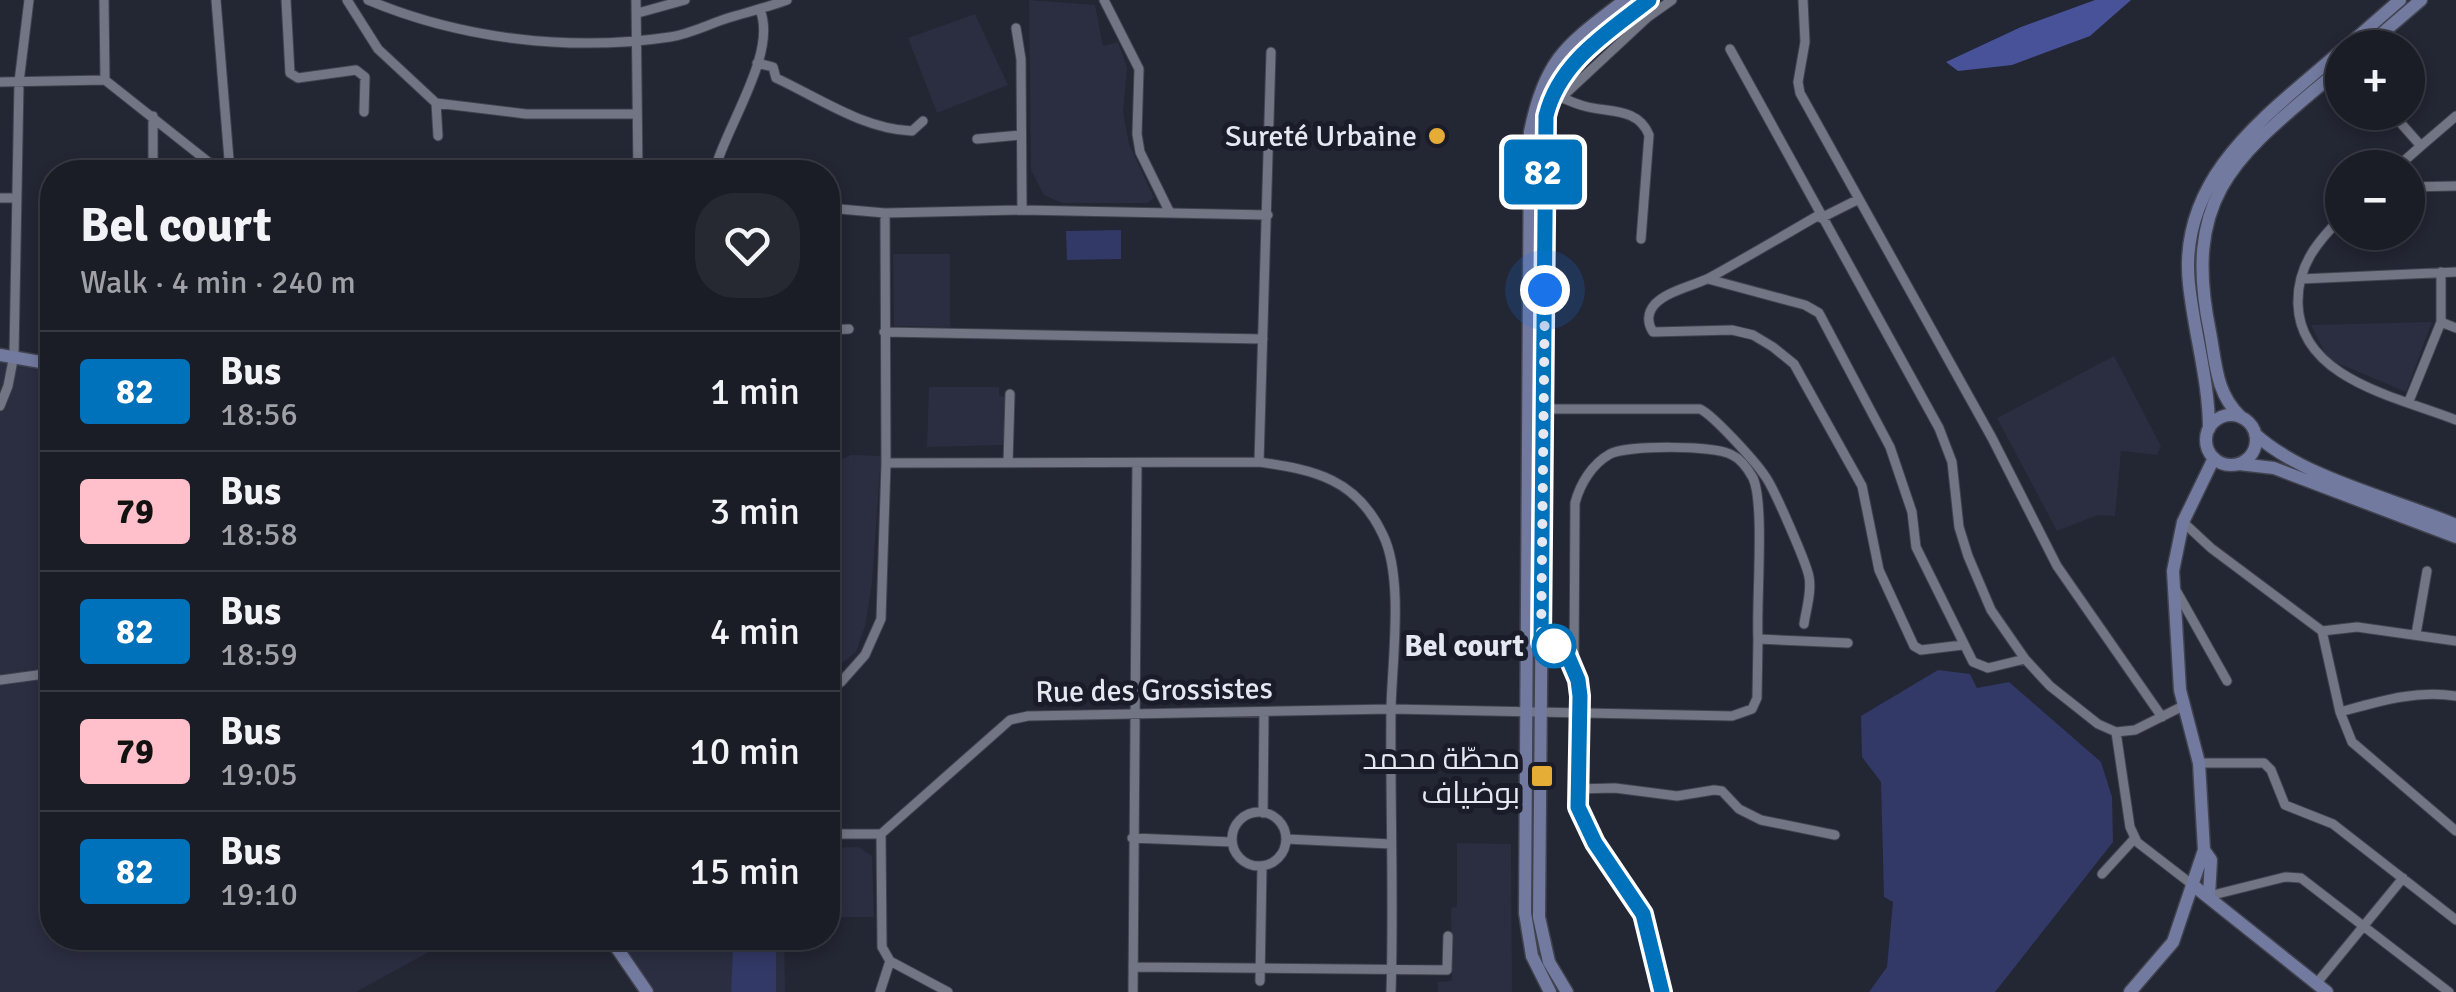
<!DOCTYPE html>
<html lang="en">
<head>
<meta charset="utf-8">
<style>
  :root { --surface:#1a1c26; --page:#272932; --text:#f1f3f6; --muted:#9fa1a7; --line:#383a43 }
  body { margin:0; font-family:Signika,Cairo,sans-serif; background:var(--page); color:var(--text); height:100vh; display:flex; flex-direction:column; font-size:38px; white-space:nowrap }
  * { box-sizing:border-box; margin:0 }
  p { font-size:32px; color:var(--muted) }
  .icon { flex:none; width:55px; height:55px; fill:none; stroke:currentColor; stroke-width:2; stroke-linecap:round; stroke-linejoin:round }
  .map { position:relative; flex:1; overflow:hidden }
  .side { position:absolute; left:40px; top:160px; width:800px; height:790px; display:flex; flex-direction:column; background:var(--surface); border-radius:40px; box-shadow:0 5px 15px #0003,0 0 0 2px var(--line) }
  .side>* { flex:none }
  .badge { padding:0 20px; border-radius:8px; font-size:35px; line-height:65px }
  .fabs { position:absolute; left:2325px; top:30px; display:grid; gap:20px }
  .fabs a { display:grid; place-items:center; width:100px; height:100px; border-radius:50%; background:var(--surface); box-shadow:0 5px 15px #0003,0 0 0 2px var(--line); font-size:50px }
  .you { position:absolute; width:50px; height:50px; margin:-25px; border:8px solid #fff; border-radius:50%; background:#1a73e8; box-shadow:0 0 0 15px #1a73e833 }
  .map>.badge { position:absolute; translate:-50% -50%; box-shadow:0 0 0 5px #fff }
  .round { display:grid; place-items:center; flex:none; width:105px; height:105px; border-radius:40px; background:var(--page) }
  .headline { display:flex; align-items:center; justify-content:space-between; height:170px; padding:0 40px }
  h1 { font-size:48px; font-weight:700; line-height:75px }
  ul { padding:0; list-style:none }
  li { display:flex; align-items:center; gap:30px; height:120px; padding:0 40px; border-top:2px solid var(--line) }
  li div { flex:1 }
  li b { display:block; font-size:38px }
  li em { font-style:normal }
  li .badge { min-width:110px; font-weight:700; text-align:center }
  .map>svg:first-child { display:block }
  .built { fill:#2b2e41 }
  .green { fill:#323966 }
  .forest { fill:#485299 }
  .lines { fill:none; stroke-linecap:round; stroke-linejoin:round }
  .street-casing { stroke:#40434e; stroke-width:11 }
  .secondary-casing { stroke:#40434e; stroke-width:15 }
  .street { stroke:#717584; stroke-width:9 }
  .secondary { stroke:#727a9f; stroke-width:12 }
  .line-casing { stroke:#fff; stroke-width:22 }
  .line { stroke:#0072bc; stroke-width:15 }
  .walk { stroke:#e6e8f1; stroke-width:10; stroke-dasharray:0 18 }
  .poi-dot { fill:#e5ad35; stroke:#1a1c29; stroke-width:4 }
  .stop-dot { fill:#fff; stroke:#0072bc; stroke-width:5 }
  .labels { text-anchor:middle; stroke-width:10; stroke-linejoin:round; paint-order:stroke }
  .poi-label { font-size:30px; fill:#e6e8f1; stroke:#1a1c29; text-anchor:end }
  .stop-label { font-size:30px; font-weight:bold; fill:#e6e8f1; stroke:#1a1c29; text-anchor:end }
  .street-label { font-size:30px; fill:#e6e8f1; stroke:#1a1c29 }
</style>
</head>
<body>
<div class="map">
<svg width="2456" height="992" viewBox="0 0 2456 992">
  <rect width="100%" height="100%" fill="#232633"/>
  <path class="built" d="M1029 0 1095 5 1103 46 1118 42 1127 68 1123 112 1129 144 1154 198 1147 203H1062L1044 195 1031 170Z
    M975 14 1008 85 937 113 908 38Z
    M893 254H950V327L894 326Z
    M2432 322 2406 392 2335 362 2326 355 2311 325Z
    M2114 356 2161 446 2157 455 2121 451 2115 516 2098 515 2057 531 1997 418Z
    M0 361 52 367V938H454L356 992H0Z
    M929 387H999V396L1006 397 1004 445 927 447Z
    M851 455 881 456 872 583 865 626 856 652 828 674V466Z
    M1457 843 1511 844 1512 992H1438L1437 982 1452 981 1451 908 1457 907Z
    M858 847 872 856 874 917H828V848Z
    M616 938H784L785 992H654Z"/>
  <path class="green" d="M1121 230V259L1067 260 1066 231Z
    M1938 670 1970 674 1977 688 2009 682 2101 762 2112 797 2113 842 1995 992H1869L1887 967 1893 902 1884 897 1881 782 1862 757 1861 716Z
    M776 948V992H731L733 950Z"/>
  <path class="forest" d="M2095 0H2131L2090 36 2012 65 1958 71 1946 62 2021 27Z"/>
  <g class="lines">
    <defs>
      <path id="street" d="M104 0 105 80
        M216 0 230 172
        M286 0 290 73 298 78 356 70 365 77 364 112
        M347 0 378 49 436 103 438 136
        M368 0C461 39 570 52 670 37 690 34 709 24 728 18 748 12 768 7 787 0
        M636 0 638 172
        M1104 0 1139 69 1137 134 1140 152 1170 213
        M1803 0 1805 42 1798 82 1800 93 1992 438 2057 566 2162 717
        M638 13 685 0
        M1016 28 1021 59 1022 210
        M1730 49 1939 428 1952 462 1959 527 1968 556 1991 610 2025 659 2050 686 2098 724 2116 732 2135 730 2183 706
        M757 63 773 67 776 78C819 98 863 129 912 131L923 121
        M0 82 105 80 221 172
        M1560 97C1568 100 1576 104 1584 106 1608 113 1638 107 1649 135L1641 239
        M1562 97 1648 17 1672 0
        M436 103 526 114H637
        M2391 112 2421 146 2396 168
        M153 116V172
        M977 139 1021 135
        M2421 146 2456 116
        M714 172C725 128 778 53 760 10
        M2408 187 2456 186
        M0 198H17
        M828 208 885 213 1022 210 1268 215
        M1819 215C1783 236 1747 257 1711 277 1694 286 1669 290 1655 304 1647 313 1647 323 1653 332L1732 330 1753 335 1773 347 1794 364 1862 486 1879 570 1914 646 1921 650 1963 645
        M2342 217C2317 242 2297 266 2298 304 2300 379 2398 397 2456 420
        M1821 218 1857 200
        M1708 279 1805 305 1819 313 1890 447 1912 512 1916 547 1973 662 1988 668 2025 659
        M2301 279 2456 272
        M2441 322 2456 328
        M828 330 849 329
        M884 332 1263 339
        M2409 401 2441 322V272
        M0 406 8 386 14 355 19 82 29 0
        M1542 409H1700C1713 415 1755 461 1765 476 1773 486 1807 564 1809 577 1812 591 1806 610 1804 624
        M1259 462 1271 52
        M886 463 1259 462C1315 470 1357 479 1383 535 1404 578 1392 661 1391 709 1390 803 1394 898 1391 992
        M1008 463 1010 394
        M2183 522 2211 548 2322 631 2340 712 2352 742 2456 831
        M2177 592 2227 681
        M2322 631 2357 627 2456 641
        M2416 634 2427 571
        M1541 642 1567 654 1578 680 1580 696 1577 807 1595 843 1643 914 1662 992
        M1574 666 1575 503C1580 484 1592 464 1610 454 1627 445 1716 445 1732 455 1741 459 1748 469 1753 478 1765 504 1756 603 1758 639
        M0 680 52 673
        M828 690 841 682 865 655 881 619 886 463 885 213
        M2340 712C2380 701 2415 690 2456 696
        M2116 732 2130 827 2137 842 2194 886
        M2199 763H2264L2271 770 2285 805 2333 824 2456 920
        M1576 789 1615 788 1677 796 1714 790 1722 791 1739 809 1761 820 1835 835
        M1232 839a27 27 0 1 1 54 0a27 27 0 1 1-54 0Z
        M1263 813 1264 713
        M828 834H881L1010 720 1028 716 1391 709 1732 716 1752 709 1757 698 1758 639 1848 643
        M881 834 882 947 890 961 948 992
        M1132 838 1232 842
        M1286 839 1391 844
        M2102 874 2135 838
        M2209 896 2285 877 2301 878 2449 992
        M1133 967 1447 970 1448 936
        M1260 981 1262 866
        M2316 984 2403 878
        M880 992 890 961
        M1133 992 1137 463"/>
      <path id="secondary" d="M2345 48 2400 0
        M2365 48 2421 0
        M0 355 52 364
        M2206 440a25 25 0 1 1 50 0a25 25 0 1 1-50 0Z
        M2240 416C2216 393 2216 364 2210 332 2180 188 2243 152 2342 67
        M2209 429C2209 380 2194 333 2189 284 2177 175 2270 113 2342 50
        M2255 434C2303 478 2395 499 2456 525
        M2239 464 2274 468 2456 537
        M2204 850 2211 860 2209 896
        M2194 886 2327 992
        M610 938 647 992
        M1550 992 1532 956 1525 913 1530 132C1545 57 1568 44 1625 0
        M1567 992 1549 962 1539 917 1546 116C1559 61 1607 33 1650 0
        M2130 992 2173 942 2204 850 2199 763 2180 690 2173 571 2183 522 2214 458"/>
    </defs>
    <use href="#street" class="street-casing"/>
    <use href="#secondary" class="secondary-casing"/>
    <use href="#street" class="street"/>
    <use href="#secondary" class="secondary"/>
  </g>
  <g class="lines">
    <defs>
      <path id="line" d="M1649 0C1607 33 1559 62 1546 116L1541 642 1567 654 1578 680 1580 696 1578 807 1595 843 1643 914 1662 992"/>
    </defs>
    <use href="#line" class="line-casing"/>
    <use href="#line" class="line"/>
    <path class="walk" d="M1545 290 1541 642 1554 646"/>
  </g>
  <g class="poi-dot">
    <circle cx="1437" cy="136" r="10"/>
    <rect x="1530" y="764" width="24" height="24" rx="5"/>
  </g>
  <circle class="stop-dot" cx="1554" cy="646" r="20"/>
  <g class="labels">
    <g class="poi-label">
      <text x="1417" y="146">Sureté Urbaine</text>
      <text x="1520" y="769">محطّة محمد<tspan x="1520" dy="34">بوضياف</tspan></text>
    </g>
    <g class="stop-label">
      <text x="1524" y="656">Bel court</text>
    </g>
    <g class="street-label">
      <text transform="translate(1154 690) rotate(-1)" y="10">Rue des Grossistes</text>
    </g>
  </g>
</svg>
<div class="fabs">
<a>+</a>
<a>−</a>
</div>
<div class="you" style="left:1545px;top:290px"></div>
<b class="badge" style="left:1543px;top:172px;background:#0072bc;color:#fff">82</b>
<section class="side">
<div class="headline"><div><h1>Bel court</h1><p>Walk · 4 min · 240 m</p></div><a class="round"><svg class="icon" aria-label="heart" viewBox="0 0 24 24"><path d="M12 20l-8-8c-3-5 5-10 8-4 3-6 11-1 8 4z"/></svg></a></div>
<ul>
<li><span class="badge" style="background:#0072bc;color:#fff">82</span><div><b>Bus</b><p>18:56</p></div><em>1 min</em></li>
<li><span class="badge" style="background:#ffc0cb;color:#111">79</span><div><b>Bus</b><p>18:58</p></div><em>3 min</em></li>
<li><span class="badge" style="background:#0072bc;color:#fff">82</span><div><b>Bus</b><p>18:59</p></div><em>4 min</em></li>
<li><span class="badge" style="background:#ffc0cb;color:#111">79</span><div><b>Bus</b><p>19:05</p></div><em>10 min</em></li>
<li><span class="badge" style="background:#0072bc;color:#fff">82</span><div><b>Bus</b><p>19:10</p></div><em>15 min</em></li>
</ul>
</section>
</div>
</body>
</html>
